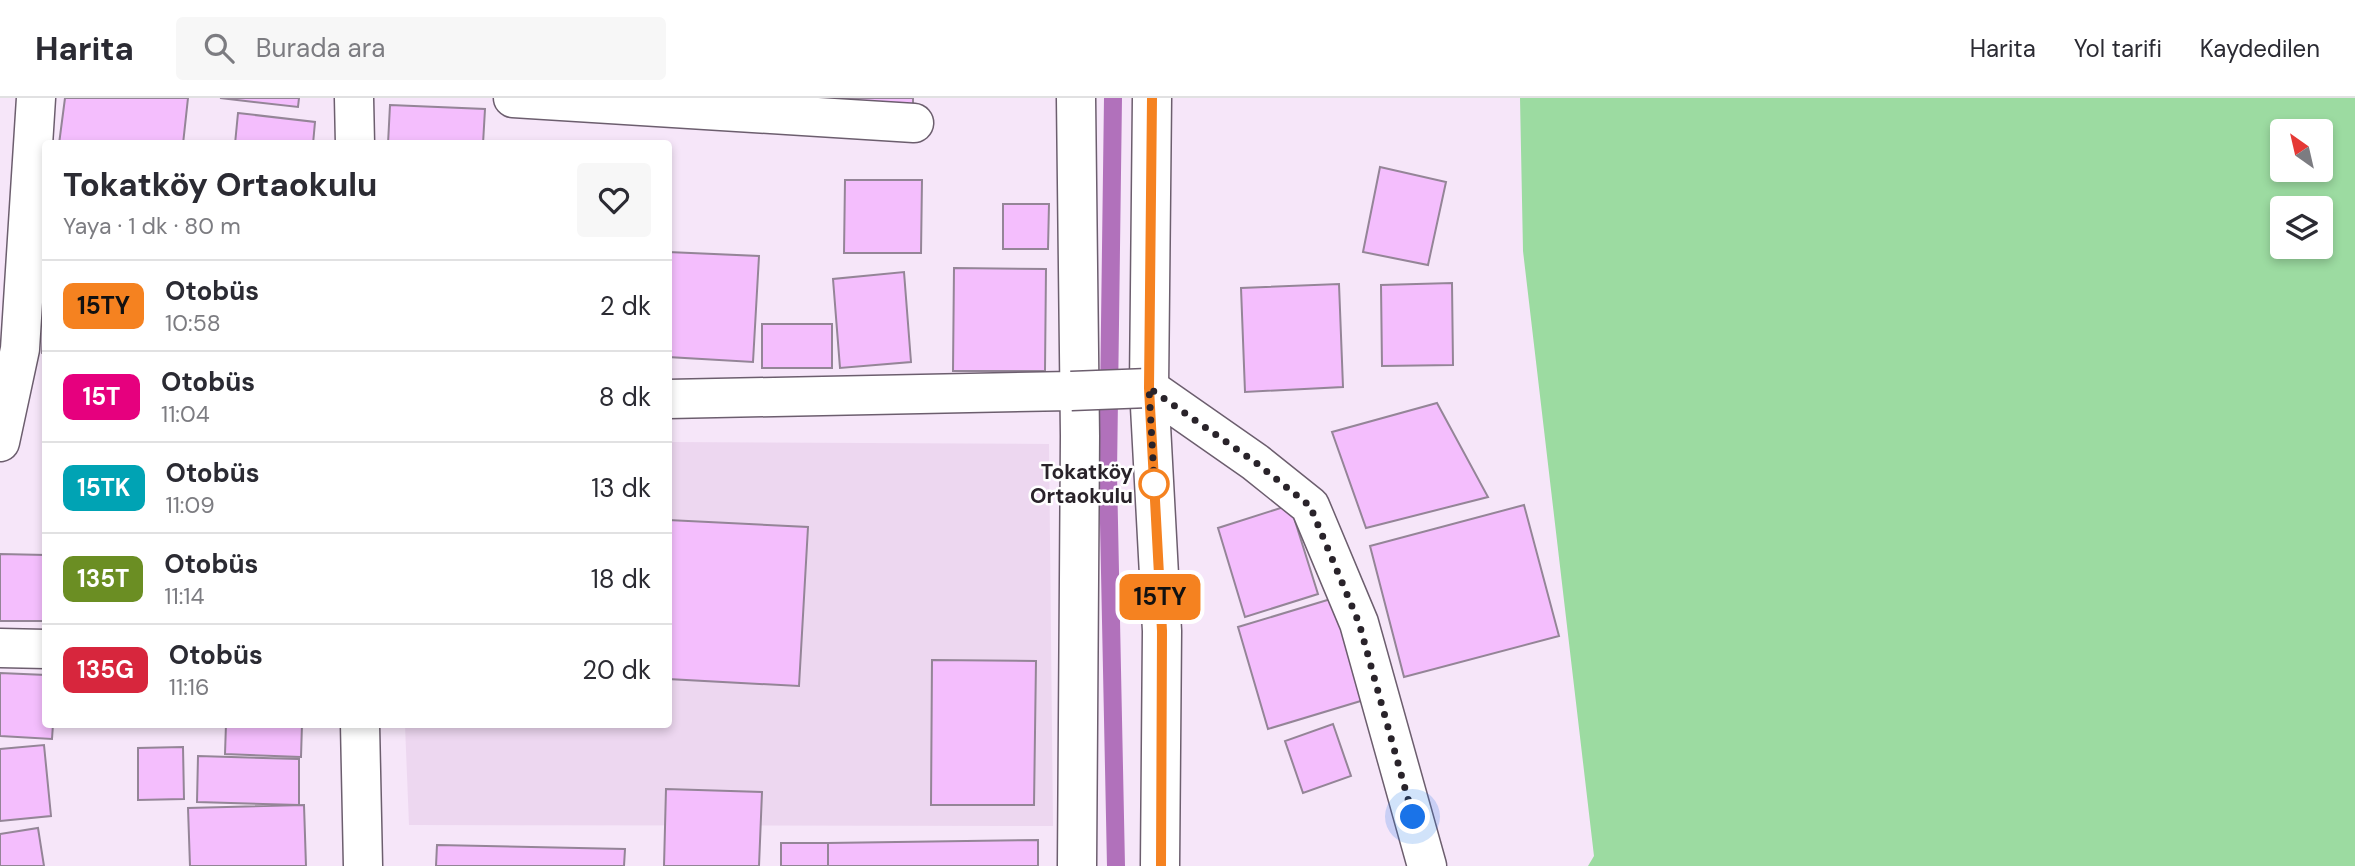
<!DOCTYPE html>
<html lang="tr">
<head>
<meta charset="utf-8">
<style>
  :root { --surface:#fff; --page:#f7f7f7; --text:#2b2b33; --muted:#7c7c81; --line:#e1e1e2 }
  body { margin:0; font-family:"DM Sans",sans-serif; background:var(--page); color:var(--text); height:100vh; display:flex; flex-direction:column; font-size:26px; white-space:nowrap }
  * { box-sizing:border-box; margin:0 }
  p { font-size:23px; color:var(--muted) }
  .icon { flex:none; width:38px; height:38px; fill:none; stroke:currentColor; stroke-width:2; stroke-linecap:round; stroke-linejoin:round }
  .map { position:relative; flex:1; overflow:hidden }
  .sheet { position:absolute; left:42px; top:42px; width:630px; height:588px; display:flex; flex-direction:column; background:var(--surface); border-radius:7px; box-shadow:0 4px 10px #0003 }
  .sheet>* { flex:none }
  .badge { padding:0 14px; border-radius:10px; font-size:24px; line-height:46px }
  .needle { width:46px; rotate:326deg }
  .tools { position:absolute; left:2270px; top:21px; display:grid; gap:14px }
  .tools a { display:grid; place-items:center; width:63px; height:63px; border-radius:7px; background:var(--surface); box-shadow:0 4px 10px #0003; font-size:35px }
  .you { position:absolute; width:35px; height:35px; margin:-18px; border:5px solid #fff; border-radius:50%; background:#1a73e8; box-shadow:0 0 0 10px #1a73e833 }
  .map>.badge { position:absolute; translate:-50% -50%; box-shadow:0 0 0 4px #fff }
  .round { display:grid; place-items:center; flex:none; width:74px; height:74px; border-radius:7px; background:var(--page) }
  .overview { display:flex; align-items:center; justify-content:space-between; height:119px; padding:0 21px }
  h1 { font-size:33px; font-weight:700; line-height:52px }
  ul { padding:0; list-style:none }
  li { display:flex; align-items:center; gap:21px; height:91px; padding:0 21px; border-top:2px solid var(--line) }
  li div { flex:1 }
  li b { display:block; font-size:26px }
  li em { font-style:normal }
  li .badge { min-width:77px; font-weight:700; text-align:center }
  header { display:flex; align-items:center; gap:42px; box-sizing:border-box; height:98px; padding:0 35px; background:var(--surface); border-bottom:2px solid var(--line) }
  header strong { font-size:33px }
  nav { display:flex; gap:38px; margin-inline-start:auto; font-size:24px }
  .search { width:490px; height:63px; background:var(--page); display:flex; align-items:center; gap:18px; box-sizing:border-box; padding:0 24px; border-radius:7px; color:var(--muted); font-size:26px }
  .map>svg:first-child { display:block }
  .built { fill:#edd7f0 }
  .green { fill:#9cdba1; fill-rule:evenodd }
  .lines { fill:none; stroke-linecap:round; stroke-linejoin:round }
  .stream { stroke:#b171bb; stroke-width:18 }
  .building { fill:#f4befd; stroke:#948597; stroke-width:2 }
  .minor-casing { stroke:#6c5e6e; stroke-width:41 }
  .minor { stroke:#fff; stroke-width:38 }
  .minor-bridge-casing { stroke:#6c5e6e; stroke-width:41; stroke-linecap:butt }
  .minor-bridge { stroke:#fff; stroke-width:38 }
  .line-casing { stroke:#fff; stroke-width:16 }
  .line { stroke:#f58220; stroke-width:10 }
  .walk { stroke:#29232a; stroke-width:7; stroke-dasharray:0 12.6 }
  .stop-dot { fill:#fff; stroke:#f58220; stroke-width:3.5 }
  .labels { text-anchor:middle; stroke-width:5; stroke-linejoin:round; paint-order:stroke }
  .stop-label { font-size:21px; font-weight:bold; fill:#29232a; stroke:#fff; text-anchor:end }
</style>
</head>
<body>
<header>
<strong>Harita</strong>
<div class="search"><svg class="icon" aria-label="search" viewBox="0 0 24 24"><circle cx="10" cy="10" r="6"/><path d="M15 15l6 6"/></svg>Burada ara</div>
<nav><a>Harita</a><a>Yol tarifi</a><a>Kaydedilen</a></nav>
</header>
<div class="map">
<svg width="2355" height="768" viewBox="0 0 2355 768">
  <rect width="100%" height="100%" fill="#f6e6f9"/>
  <path class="built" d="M669 344 1049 346 1053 728 409 727 405 627 668 626Z"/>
  <path class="green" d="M1520 0H2355V768H1588L1594 758 1523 153ZM2282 33H2320V72H2282ZM2282 110H2320V149H2282Z"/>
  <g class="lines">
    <path class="stream" d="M1113 0 1108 376 1116 768"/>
  </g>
  <path class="building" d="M65 0H188L183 46H59Z
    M220 0H299L298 9Z
    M841 0H913V7H841Z
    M390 7 485 11 483 46H388Z
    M238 15 315 24 313 46H235Z
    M1380 69 1446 84 1428 167 1363 154Z
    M845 82H922L921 155H844Z
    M1003 106H1049L1048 151H1003Z
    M668 154 759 158 753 264 668 259Z
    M45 168H46V256L42 255Z
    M954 170 1046 171 1045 273H953Z
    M904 174 911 264 840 270 833 181Z
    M1452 185 1453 267 1382 268 1381 187Z
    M1339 186 1343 289 1245 294 1241 190Z
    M762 226H832V270H762Z
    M1437 305 1488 399 1366 430 1332 334Z
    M1290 407 1318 496 1245 519 1218 430Z
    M1524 407 1559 538 1404 579 1370 448Z
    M668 422 808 429 799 588 668 581Z
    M0 456 46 457V523H0Z
    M1334 500 1364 602 1268 631 1238 529Z
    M932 562 1036 563 1034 707H931Z
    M0 575 46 577V626H53L52 641 0 638Z
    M226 626H302L301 659 225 656Z
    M1333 626 1351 678 1303 695 1285 643Z
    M44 647 51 718 0 723V651Z
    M183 649 184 701 138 702V650Z
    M198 658 299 661V707L197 704Z
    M666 691 762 694 759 768H664Z
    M304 707 306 768H190L188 710Z
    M38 730 44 768H0V736Z
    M1038 742V768H828V745Z
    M781 745H828V768H781Z
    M437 747 625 751 624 768H436Z"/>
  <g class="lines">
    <defs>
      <path id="minor" d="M354 0 355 46
        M513 0 914 25
        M1076 0 1080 338 1077 768
        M1152 0 1149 290 1162 533 1160 768
        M1149 290 1255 364 1310 408 1359 525 1427 768
        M668 301 1071 293
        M0 344 20 251 36 0
        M0 550 46 551
        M360 626 363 768"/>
    </defs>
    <use href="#minor" class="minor-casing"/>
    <use href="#minor" class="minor"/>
    <defs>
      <path id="minor-bridge" d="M1071 293 1149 290"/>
    </defs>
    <use href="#minor-bridge" class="minor-bridge-casing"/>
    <use href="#minor-bridge" class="minor-bridge"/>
  </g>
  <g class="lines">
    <defs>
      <path id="line" d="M1152 0 1149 290 1162 533 1161 768"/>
    </defs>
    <use href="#line" class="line-casing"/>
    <use href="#line" class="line"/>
    <path class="walk" d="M1154 386 1155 398 1149 290 1255 364 1310 408 1359 525 1413 719"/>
  </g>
  <circle class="stop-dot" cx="1154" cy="386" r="14"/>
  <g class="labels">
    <g class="stop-label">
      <text x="1133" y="381">Tokatköy<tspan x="1133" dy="24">Ortaokulu</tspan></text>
    </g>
  </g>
</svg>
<div class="tools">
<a><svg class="needle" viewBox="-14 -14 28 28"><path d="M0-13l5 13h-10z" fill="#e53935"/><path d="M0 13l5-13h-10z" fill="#7c7c81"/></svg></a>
<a><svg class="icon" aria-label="layers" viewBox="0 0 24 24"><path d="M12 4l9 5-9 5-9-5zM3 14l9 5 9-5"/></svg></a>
</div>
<div class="you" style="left:1413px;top:719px"></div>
<b class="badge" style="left:1160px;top:499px;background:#f58220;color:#111">15TY</b>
<section class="sheet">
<div class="overview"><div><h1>Tokatköy Ortaokulu</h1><p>Yaya · 1 dk · 80 m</p></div><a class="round"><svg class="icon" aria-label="heart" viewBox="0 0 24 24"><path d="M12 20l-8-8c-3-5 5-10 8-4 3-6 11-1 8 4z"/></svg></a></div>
<ul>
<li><span class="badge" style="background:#f58220;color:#111">15TY</span><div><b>Otobüs</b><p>10:58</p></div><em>2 dk</em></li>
<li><span class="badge" style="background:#e6007e;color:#fff">15T</span><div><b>Otobüs</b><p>11:04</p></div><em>8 dk</em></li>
<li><span class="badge" style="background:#00a3b4;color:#fff">15TK</span><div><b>Otobüs</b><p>11:09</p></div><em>13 dk</em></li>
<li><span class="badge" style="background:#6b8e23;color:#fff">135T</span><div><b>Otobüs</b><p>11:14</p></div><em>18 dk</em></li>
<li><span class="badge" style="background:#d7263d;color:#fff">135G</span><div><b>Otobüs</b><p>11:16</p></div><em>20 dk</em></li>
</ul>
</section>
</div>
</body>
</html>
